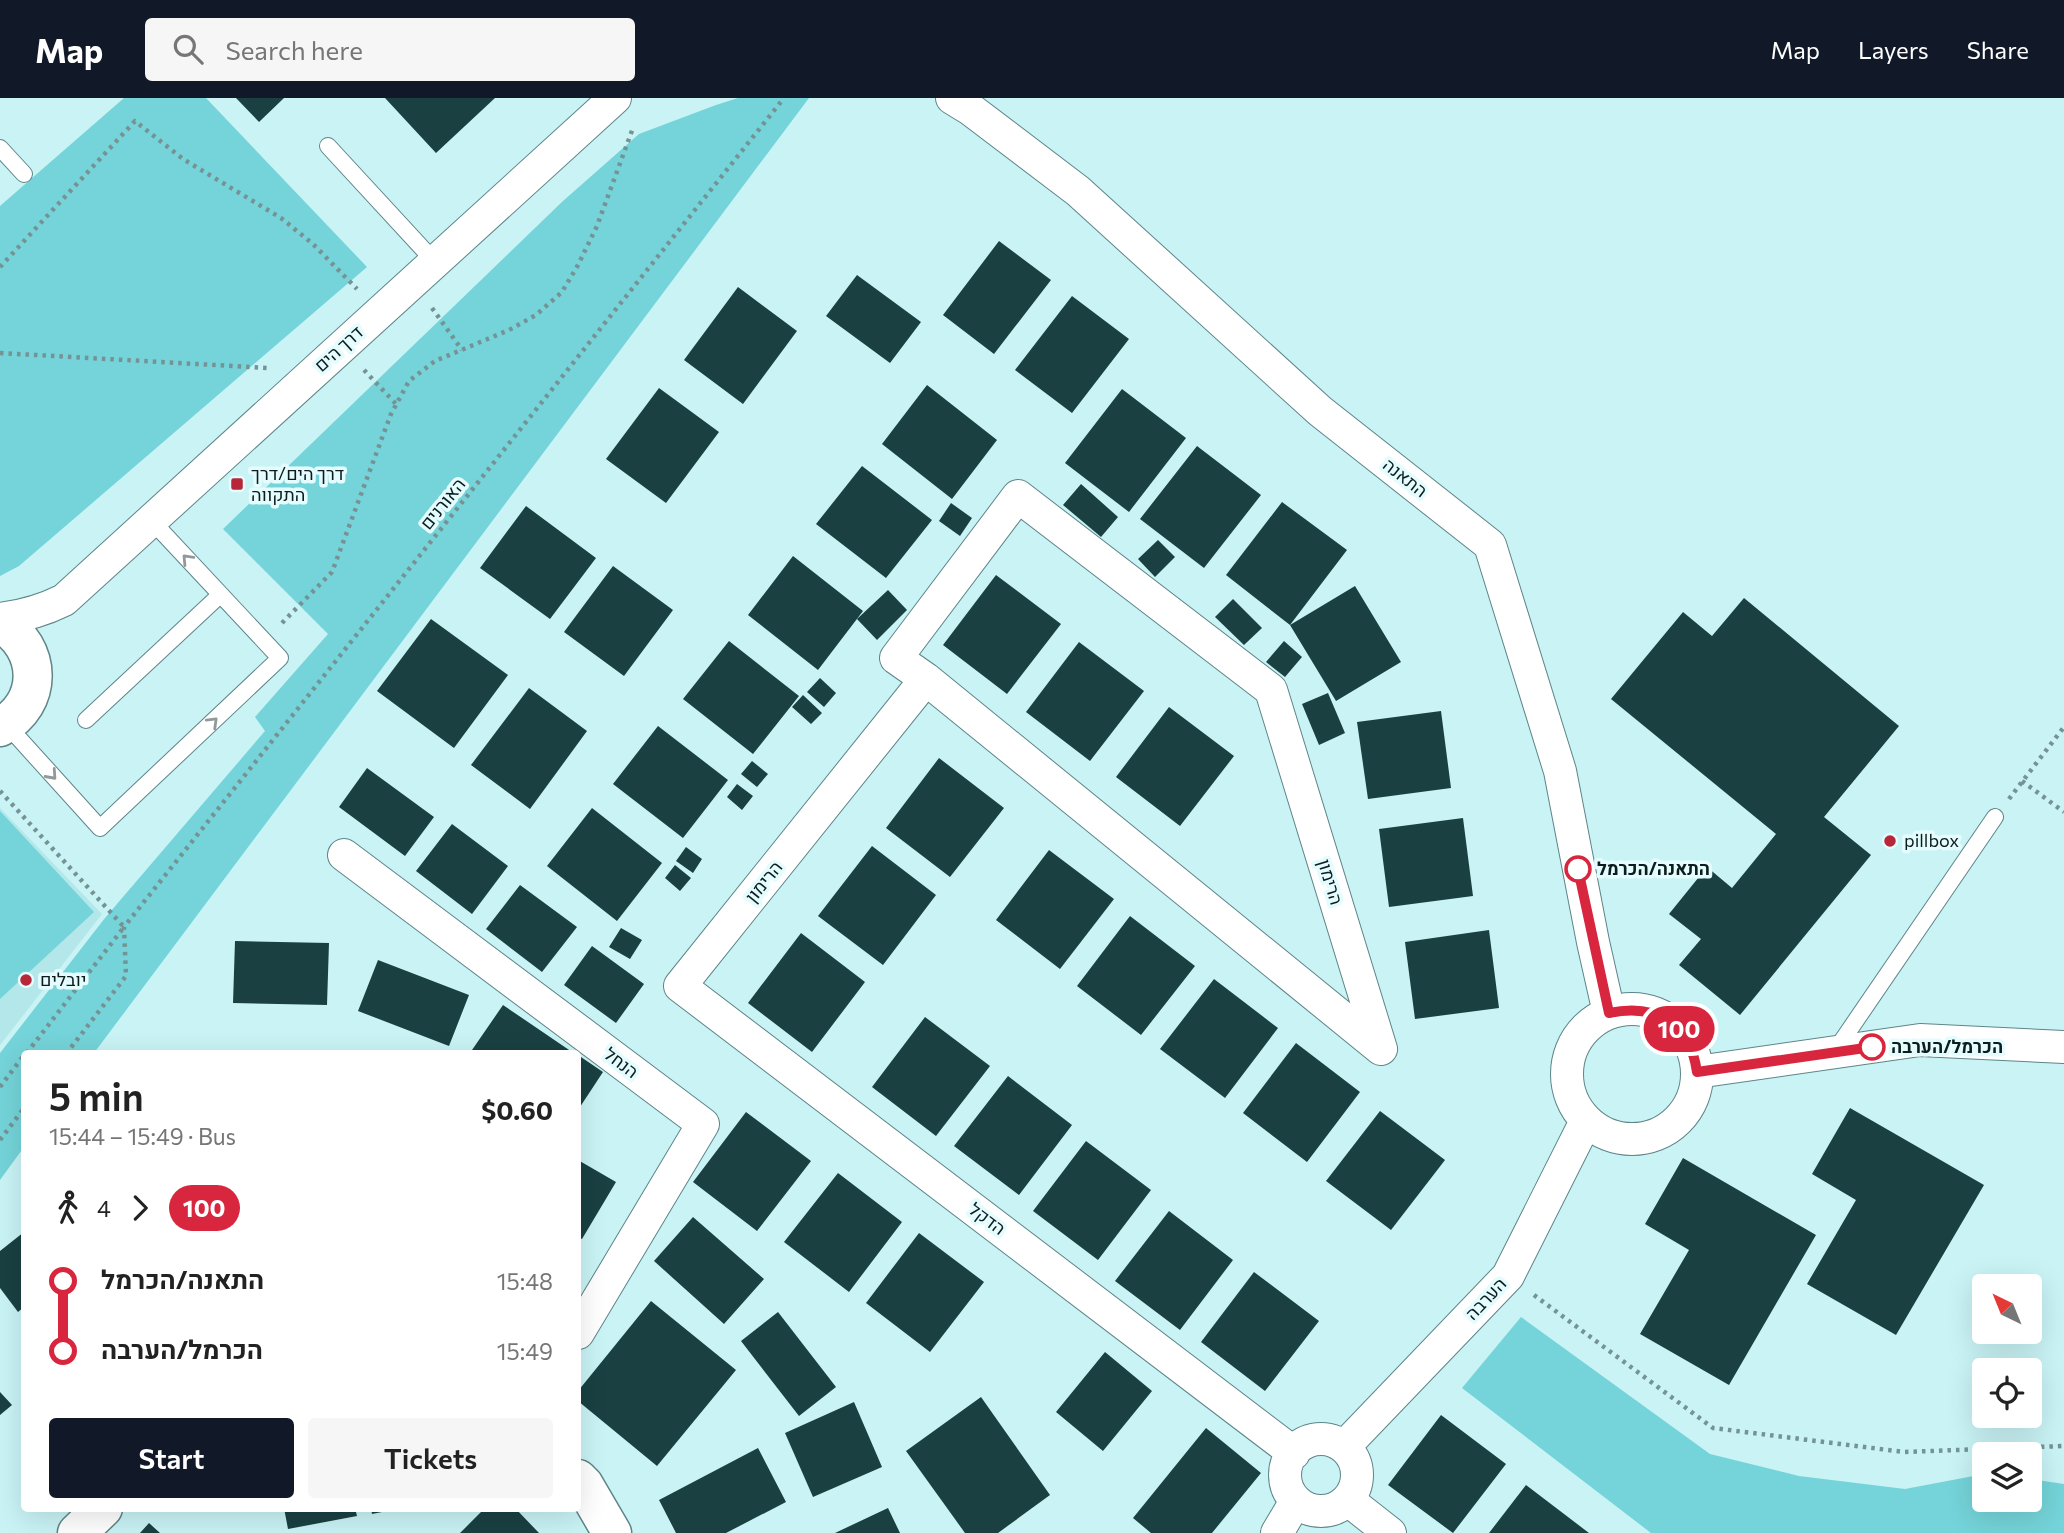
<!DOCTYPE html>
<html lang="en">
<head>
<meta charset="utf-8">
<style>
  :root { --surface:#fff; --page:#f6f6f6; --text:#222; --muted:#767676; --accent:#111827 }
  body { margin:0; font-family:Commissioner,Heebo,sans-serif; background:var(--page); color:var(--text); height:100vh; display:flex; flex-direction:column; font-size:26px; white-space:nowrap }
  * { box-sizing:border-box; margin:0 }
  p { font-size:23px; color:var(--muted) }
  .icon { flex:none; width:38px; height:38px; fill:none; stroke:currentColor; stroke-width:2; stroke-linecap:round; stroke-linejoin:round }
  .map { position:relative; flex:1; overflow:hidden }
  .drawer { position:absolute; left:21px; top:952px; width:560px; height:462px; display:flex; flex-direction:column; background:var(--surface); border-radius:7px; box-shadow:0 7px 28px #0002 }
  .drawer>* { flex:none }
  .badge { padding:0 14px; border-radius:23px; font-size:24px; line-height:46px }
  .needle { width:46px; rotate:317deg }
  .buttons { position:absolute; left:1972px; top:1176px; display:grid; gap:14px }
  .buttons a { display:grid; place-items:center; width:70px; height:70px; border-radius:7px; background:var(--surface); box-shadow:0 7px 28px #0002; font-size:35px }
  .map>.badge { position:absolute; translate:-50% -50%; box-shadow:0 0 0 4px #fff }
  .legs { display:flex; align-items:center; gap:10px; height:77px; padding:0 28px; font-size:23px }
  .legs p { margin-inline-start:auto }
  .summary { display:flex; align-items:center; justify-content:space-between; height:119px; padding:0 28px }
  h1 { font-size:38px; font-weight:600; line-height:52px }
  .primary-button { display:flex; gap:14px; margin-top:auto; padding:14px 28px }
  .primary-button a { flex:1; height:80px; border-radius:7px; background:var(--accent); color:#fff; font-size:28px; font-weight:600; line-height:80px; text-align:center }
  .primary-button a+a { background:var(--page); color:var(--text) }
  ul { padding:0 28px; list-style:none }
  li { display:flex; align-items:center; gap:24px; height:70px; font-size:26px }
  li i { display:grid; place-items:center; width:10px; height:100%; margin:0 9px; background:currentColor }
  li i::after { content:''; width:18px; height:18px; margin:-9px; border:5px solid; border-radius:50%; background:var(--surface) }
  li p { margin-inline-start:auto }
  li:first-child i { background:linear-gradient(#0000 50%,currentColor 0) }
  li:last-child i { background:linear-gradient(currentColor 50%,#0000 0) }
  header { display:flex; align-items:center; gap:42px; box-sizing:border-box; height:98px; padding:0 35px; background:var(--accent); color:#fff }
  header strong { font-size:33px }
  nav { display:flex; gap:38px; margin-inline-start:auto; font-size:24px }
  .search { width:490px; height:63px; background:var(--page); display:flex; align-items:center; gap:18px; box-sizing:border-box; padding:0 24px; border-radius:7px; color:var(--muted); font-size:26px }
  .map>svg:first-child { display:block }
  .built { fill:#b4e7e9 }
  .green { fill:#74d4d9 }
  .building { fill:#1a4042 }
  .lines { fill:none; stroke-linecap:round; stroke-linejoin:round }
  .lane-casing { stroke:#5e8587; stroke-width:18 }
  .street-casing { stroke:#5e8587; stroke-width:34 }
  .secondary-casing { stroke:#5e8587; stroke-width:41 }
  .path { stroke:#759395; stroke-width:4.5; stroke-dasharray:3.5 5; stroke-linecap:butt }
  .lane { stroke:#fff; stroke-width:16 }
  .street { stroke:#fff; stroke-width:32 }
  .secondary { stroke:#fff; stroke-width:38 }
  .oneway { stroke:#92999a }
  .line-1-casing { stroke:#fff; stroke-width:16 }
  .line-1 { stroke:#d7263d; stroke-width:10 }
  .poi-dot { fill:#b72639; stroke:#e4fcfe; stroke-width:2.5 }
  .stop-1-dot { fill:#fff; stroke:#d7263d; stroke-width:3.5 }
  .labels { text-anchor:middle; stroke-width:7; stroke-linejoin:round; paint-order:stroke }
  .street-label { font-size:18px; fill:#0d1d1e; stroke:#e4fcfe }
  .poi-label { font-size:18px; fill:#0d1d1e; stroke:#e4fcfe; text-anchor:start }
  .stop-label { font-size:18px; font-weight:bold; fill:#0d1d1e; stroke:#e4fcfe; text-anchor:start }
</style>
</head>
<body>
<header>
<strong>Map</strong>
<div class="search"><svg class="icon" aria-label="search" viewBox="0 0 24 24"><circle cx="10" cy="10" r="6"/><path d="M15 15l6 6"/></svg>Search here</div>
<nav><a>Map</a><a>Layers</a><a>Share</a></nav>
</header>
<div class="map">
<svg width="2064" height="1435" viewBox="0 0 2064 1435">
  <rect width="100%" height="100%" fill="#c9f3f5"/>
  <path class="built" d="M0 710 102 816 0 947Z"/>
  <path class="green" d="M124 0H206L367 169 19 468 0 478V108Z
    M738 0H809L94 955 24 956V1049L0 1082V955L105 820 265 633 255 619 328 536 223 431 563 103 639 36 716 7Z
    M0 713 94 814 0 901Z
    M1521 1219 1710 1356 1799 1378 1905 1391 1984 1376V1402H2030V1381L2064 1386V1435H1651L1462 1290Z"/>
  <path class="building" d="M236 0H284L259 24Z
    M385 0H495L436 55Z
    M999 143 1051 182 994 256 943 217Z
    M857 177 921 224 890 265 826 218Z
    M738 189 797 233 743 306 684 262Z
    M1072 198 1129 241 1072 315 1015 272Z
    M927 287 997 342 952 401 882 346Z
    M659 290 719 334 666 405 606 361Z
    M1122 291 1186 340 1129 414 1065 365Z
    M1197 348 1261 397 1204 470 1140 421Z
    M862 368 932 422 886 480 816 426Z
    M1081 386 1118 419 1101 439 1063 407Z
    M1282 404 1347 452 1290 527 1226 477Z
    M951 405 972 420 960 438 939 423Z
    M526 408 596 460 550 521 480 470Z
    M1158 442 1175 459 1155 479 1138 461Z
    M793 458 863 513 818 572 748 517Z
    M613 468 673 512 624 578 564 534Z
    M996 477 1061 526 1007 596 943 547Z
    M1355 488 1401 564 1336 603 1290 527Z
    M888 492 907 512 877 542 857 521Z
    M1744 500 1899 628 1824 719 1871 757 1740 917 1679 867 1701 841 1669 816 1707 769 1732 790 1776 736 1611 601 1683 514 1712 538Z
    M1233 501 1262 530 1244 547 1215 519Z
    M431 521 508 577 454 650 377 593Z
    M729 543 799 598 753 656 683 601Z
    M1284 543 1302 559 1285 579 1266 564Z
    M1079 544 1144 593 1090 663 1026 614Z
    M820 580 836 595 824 609 807 594Z
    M529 590 587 633 530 711 471 667Z
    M1328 595 1345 635 1319 647 1302 606Z
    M803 597 822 615 811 626 792 609Z
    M1169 609 1234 658 1180 728 1116 679Z
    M1441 613 1451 690 1368 701 1357 624Z
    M658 628 728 682 683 740 613 686Z
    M939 660 1004 710 950 779 886 730Z
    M752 663 768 676 757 689 741 676Z
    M367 670 434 719 405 758 339 709Z
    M737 686 753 698 742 712 727 699Z
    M592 710 662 765 617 823 547 768Z
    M1463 720 1473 798 1389 809 1379 731Z
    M452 726 508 768 472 816 416 773Z
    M872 748 936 797 883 867 818 818Z
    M686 749 702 761 693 775 676 763Z
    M1049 752 1114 801 1060 871 996 822Z
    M675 767 691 780 680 793 665 780Z
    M520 787 577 829 542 874 486 831Z
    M1130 818 1195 868 1141 937 1077 888Z
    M621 830 642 842 630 861 609 849Z
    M1489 832 1499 910 1415 921 1405 844Z
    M801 835 865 884 812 954 748 905Z
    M235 843 329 845 327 907 233 905Z
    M592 848 644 886 616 925 564 887Z
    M378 862 469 897 449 948 358 913Z
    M1214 881 1278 930 1225 1000 1160 951Z
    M503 907 575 956H478L472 952Z
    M925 919 990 968 936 1038 872 989Z
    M1296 945 1360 994 1307 1064 1243 1015Z
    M578 957 603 974 578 1012Z
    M1008 978 1072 1027 1019 1097 954 1048Z
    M1850 1010 1984 1087 1896 1237 1807 1186 1856 1102 1812 1076Z
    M1380 1013 1445 1062 1391 1132 1326 1083Z
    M746 1014 811 1063 757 1133 693 1084Z
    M1086 1043 1151 1092 1098 1162 1033 1113Z
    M1683 1060 1816 1137 1729 1287 1640 1236 1689 1152 1645 1126Z
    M578 1062 616 1084 582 1141 578 1139Z
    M838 1075 902 1124 849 1194 784 1144Z
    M1169 1113 1233 1162 1180 1232 1115 1183Z
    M693 1119 764 1181 724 1226 654 1163Z
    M24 1134V1209L18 1214 0 1190V1153Z
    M919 1135 984 1184 930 1254 866 1205Z
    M1254 1174 1319 1223 1265 1293 1201 1244Z
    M651 1203 736 1272 657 1368 578 1303V1293Z
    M778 1214 836 1289 799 1318 741 1243Z
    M1105 1254 1152 1293 1103 1353 1056 1314Z
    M0 1294 12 1307 0 1317Z
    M981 1299 1050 1397 998 1435H965L906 1353Z
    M854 1304 882 1369 813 1399 785 1335Z
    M1441 1317 1506 1366 1453 1435 1388 1387Z
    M1206 1330 1261 1375 1212 1435H1151L1133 1420Z
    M758 1350 786 1404 726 1435H676L659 1402Z
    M1526 1387 1589 1435H1489Z
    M284 1410H355L357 1418 288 1431Z
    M371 1410H392V1412L372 1416Z
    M485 1410H515L539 1435H460Z
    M888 1410 900 1435H835Z
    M149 1425 160 1435H140Z"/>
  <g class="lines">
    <defs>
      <path id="lane" d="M328 48 435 164
        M0 50 24 76
        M86 622 220 497
        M6 626 100 730 280 560 151 422
        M1835 953 1995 719"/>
      <path id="street" d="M952 0 970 11 1078 93 1320 313 1490 447 1560 673 1593 844 1609 915
        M0 521C24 518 42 513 64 502L615 0
        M926 581 1381 951 1271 592 1018 398 896 560 926 581 680 888 1294 1355
        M344 757 703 1026 578 1235
        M1567 976a65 65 0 1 1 130 0a65 65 0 1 1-130 0Z
        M1697 974 1920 942 2064 949
        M1285 1377a36 36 0 1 1 72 0a36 36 0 1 1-72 0Z
        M1344 1349 1508 1178 1586 1023
        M1348 1402 1390 1435
        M1277 1435 1296 1403"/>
      <path id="secondary" d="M0 525C43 549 44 606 0 629
        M578 1381 584 1387 612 1435
        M77 1435 103 1410"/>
    </defs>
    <use href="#lane" class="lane-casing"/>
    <use href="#street" class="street-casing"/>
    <use href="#secondary" class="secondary-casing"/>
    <path class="path" d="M0 169 135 23 183 61 281 120 313 146 357 191
      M432 210 462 252
      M0 255 268 270
      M364 272 396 306
      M282 525 332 474 391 316 409 283 435 263 509 232 536 217 562 194 578 167 597 128 633 30
      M2022 683 2064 714
      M0 693 124 829 26 956
      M2009 701 2064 629
      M66 956 126 878 124 829 784 0
      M0 989 24 957
      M0 1042 24 1010
      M1534 1197 1713 1330 1904 1354 2064 1348"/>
    <use href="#lane" class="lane"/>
    <use href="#street" class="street"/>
    <use href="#secondary" class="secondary"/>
  </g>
  <defs><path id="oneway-chevron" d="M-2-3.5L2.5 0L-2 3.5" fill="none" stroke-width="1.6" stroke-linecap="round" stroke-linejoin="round" transform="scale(1.75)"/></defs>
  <g class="oneway">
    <use href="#oneway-chevron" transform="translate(187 461) rotate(-133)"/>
    <use href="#oneway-chevron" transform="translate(213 624) rotate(-44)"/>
    <use href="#oneway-chevron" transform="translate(52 677) rotate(48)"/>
  </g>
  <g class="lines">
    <defs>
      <path id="line-1" d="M1578 771 1609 915C1656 905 1690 925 1697 974L1872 949"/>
    </defs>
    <use href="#line-1" class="line-1-casing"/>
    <use href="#line-1" class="line-1"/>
  </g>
  <g class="poi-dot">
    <rect x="230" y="379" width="14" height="14" rx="3.5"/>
    <circle cx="1890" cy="743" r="7"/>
    <circle cx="26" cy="882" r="7"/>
  </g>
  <g class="stop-1-dot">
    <circle cx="1578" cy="771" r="12"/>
    <circle cx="1872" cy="949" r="12"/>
  </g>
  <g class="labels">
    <g class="street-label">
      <text transform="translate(339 251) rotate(-42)" y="6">דרך הים</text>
      <text transform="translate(1405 380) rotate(38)" y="6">התאנה</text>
      <text transform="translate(443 406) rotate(-51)" y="6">האורנים</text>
      <text transform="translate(764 784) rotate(-51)" y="6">הרימון</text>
      <text transform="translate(1330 784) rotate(73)" y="6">הרימון</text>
      <text transform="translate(621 965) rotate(37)" y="6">הנחל</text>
      <text transform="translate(987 1121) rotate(37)" y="6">הדקל</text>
      <text transform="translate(1486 1201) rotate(-47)" y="6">הערבה</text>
    </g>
    <g class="poi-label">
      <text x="251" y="382">דרך הים/דרך<tspan x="251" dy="21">התקווה</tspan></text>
      <text x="1904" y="749">pillbox</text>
      <text x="40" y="888">יובלים</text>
    </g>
    <g class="stop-label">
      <text x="1597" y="777">התאנה/הכרמל</text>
      <text x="1891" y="955">הכרמל/הערבה</text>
    </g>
  </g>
</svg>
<div class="buttons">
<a><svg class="needle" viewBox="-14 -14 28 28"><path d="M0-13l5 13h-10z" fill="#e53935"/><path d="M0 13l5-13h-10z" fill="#767676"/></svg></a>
<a><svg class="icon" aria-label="locate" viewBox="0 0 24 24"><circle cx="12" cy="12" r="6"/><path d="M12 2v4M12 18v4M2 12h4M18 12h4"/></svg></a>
<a><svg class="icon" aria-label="layers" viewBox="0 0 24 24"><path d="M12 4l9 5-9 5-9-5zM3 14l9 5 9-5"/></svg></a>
</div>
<b class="badge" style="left:1679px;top:931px;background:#d7263d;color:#fff">100</b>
<section class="drawer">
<div class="summary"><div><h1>5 min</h1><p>15:44 – 15:49 · Bus</p></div><b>$0.60</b></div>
<div class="legs"><svg class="icon" aria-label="walk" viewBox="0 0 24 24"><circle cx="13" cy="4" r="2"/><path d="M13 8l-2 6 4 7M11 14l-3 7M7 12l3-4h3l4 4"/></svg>4<svg class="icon" aria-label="forward" viewBox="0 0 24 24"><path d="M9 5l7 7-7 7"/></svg><b class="badge" style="background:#d7263d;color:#fff">100</b></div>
<ul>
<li><i style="color:#d7263d"></i><b>התאנה/הכרמל</b><p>15:48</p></li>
<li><i style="color:#d7263d"></i><b>הכרמל/הערבה</b><p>15:49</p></li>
</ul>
<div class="primary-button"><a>Start</a><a>Tickets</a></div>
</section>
</div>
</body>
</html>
